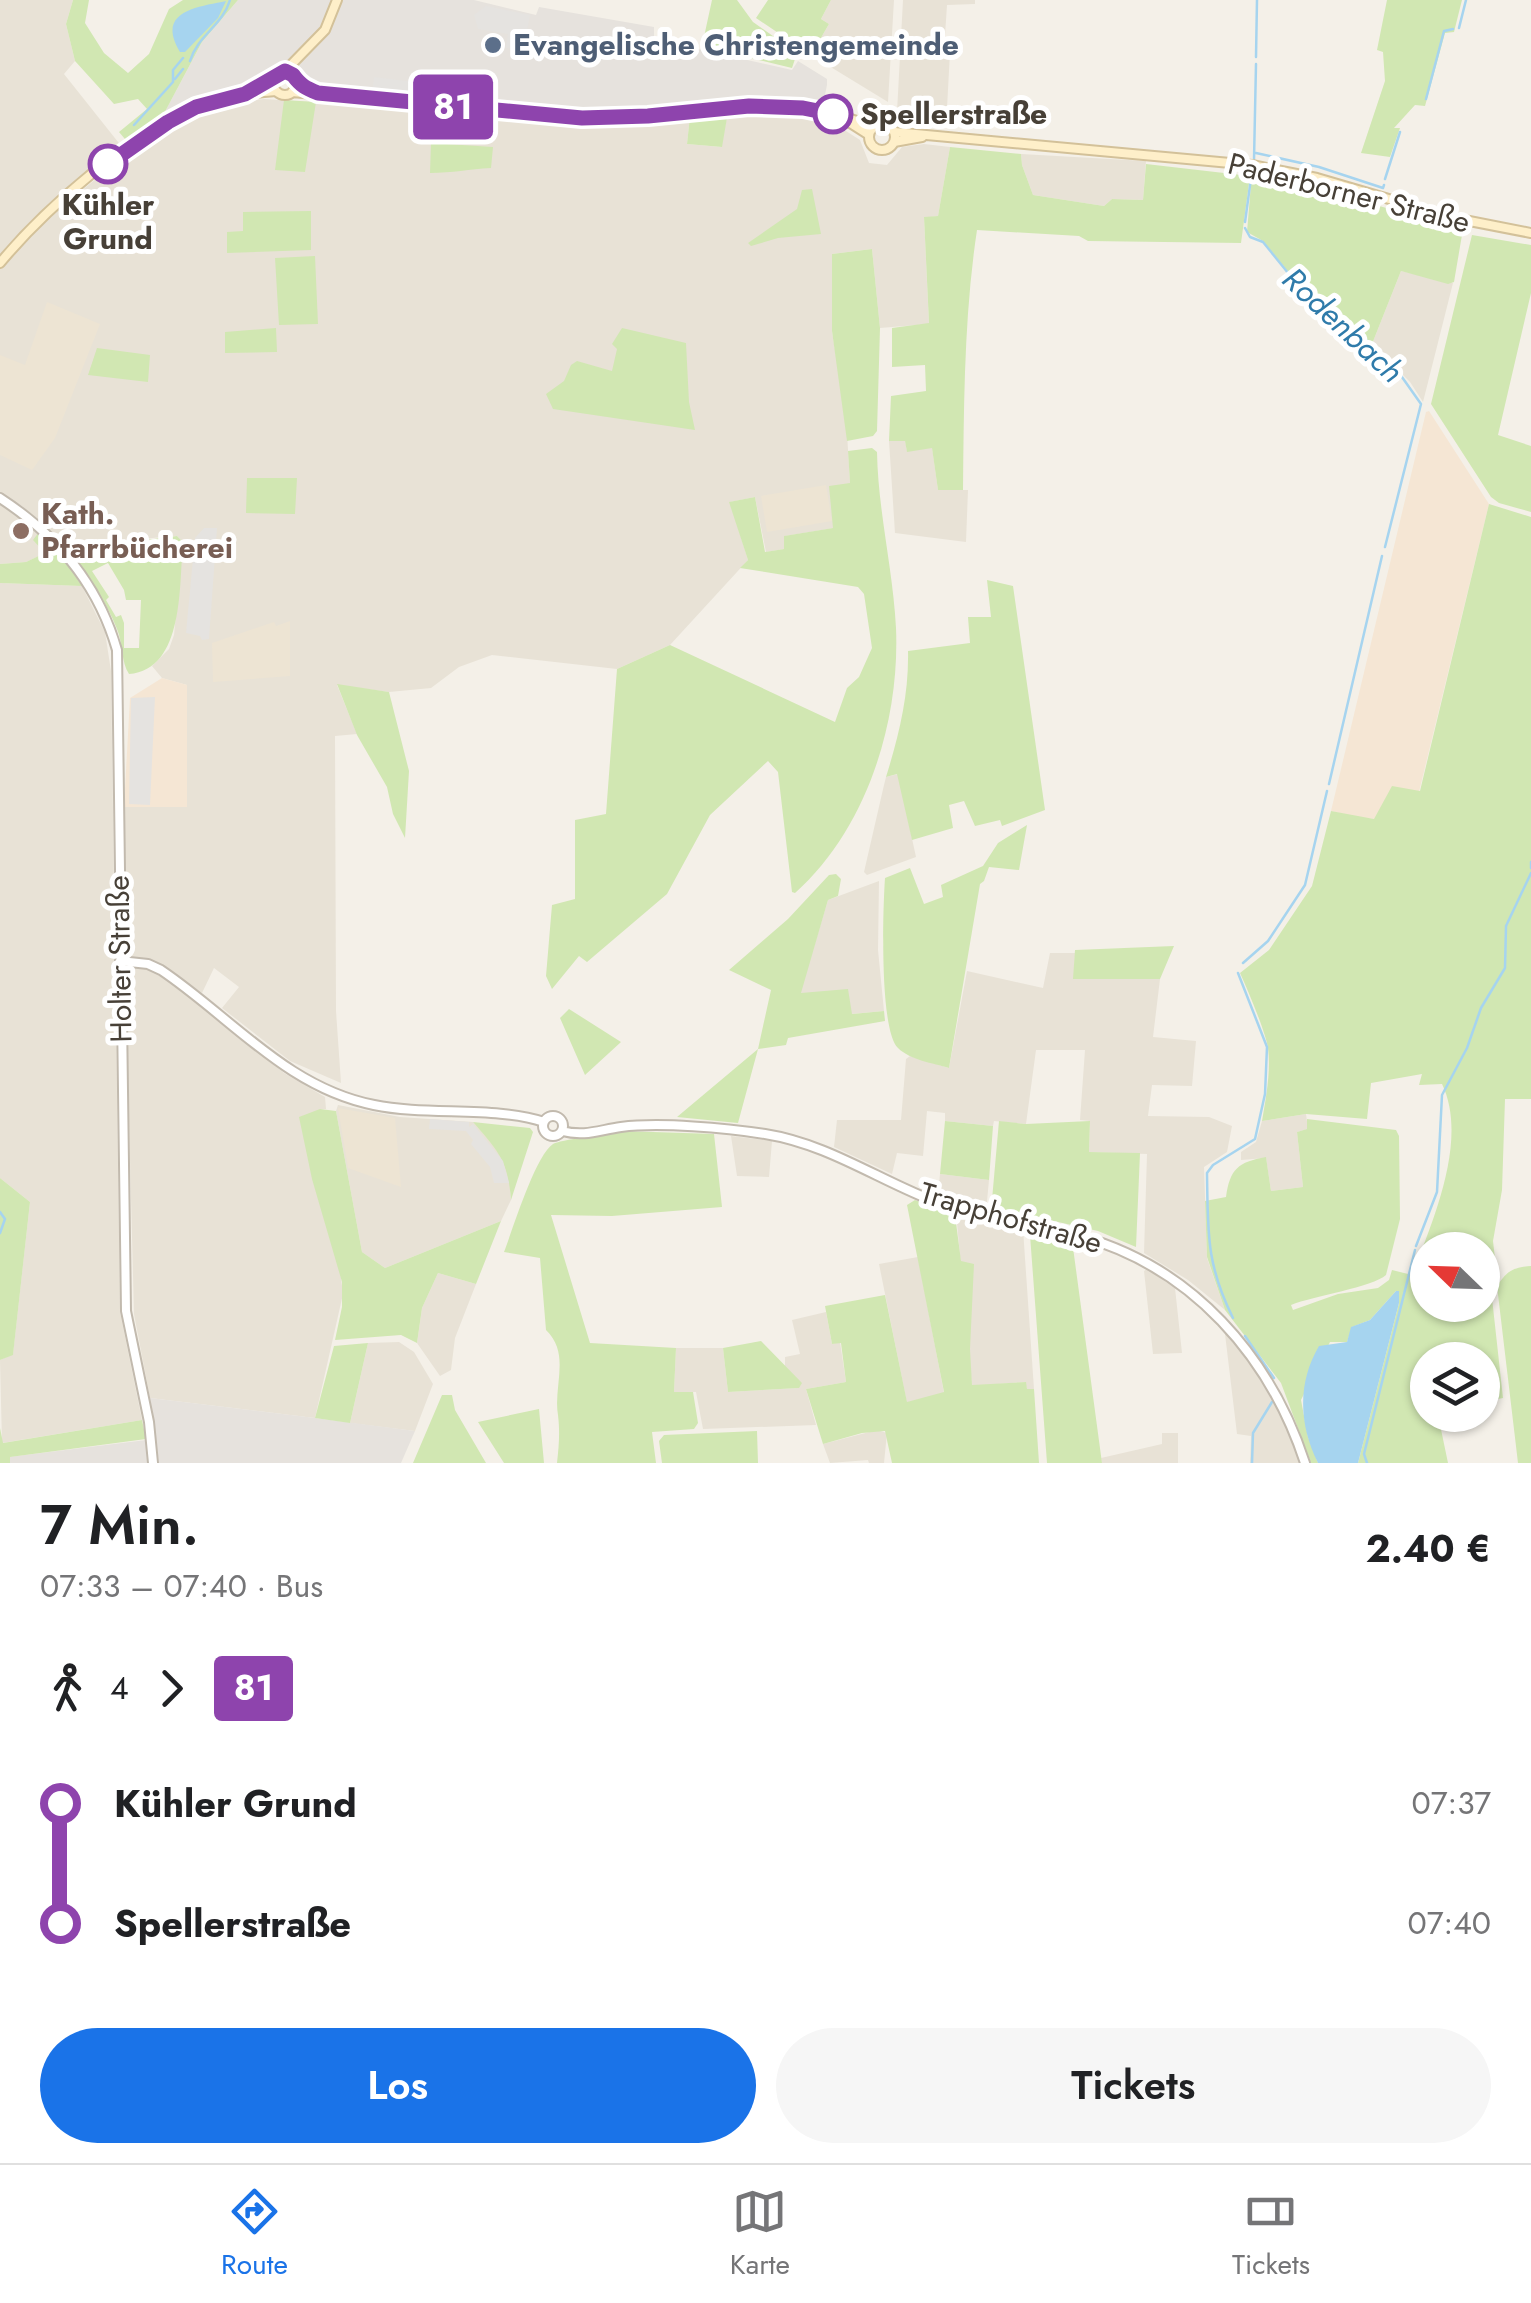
<!DOCTYPE html>
<html lang="de">
<head>
<meta charset="utf-8">
<style>
  :root { --surface:#fff; --page:#f6f6f6; --text:#202124; --muted:#757577; --line:#e0e0e0; --accent:#1a73e8 }
  body { margin:0; font-family:Jost,sans-serif; background:var(--page); color:var(--text); height:100vh; display:flex; flex-direction:column; font-size:38px; white-space:nowrap }
  * { box-sizing:border-box; margin:0 }
  p { font-size:32px; color:var(--muted) }
  .icon { flex:none; width:55px; height:55px; fill:none; stroke:currentColor; stroke-width:2; stroke-linecap:round; stroke-linejoin:round }
  .map { position:relative; height:1463px; overflow:hidden }
  .panel { display:flex; flex-direction:column; background:var(--surface); flex:1 }
  .panel>* { flex:none }
  .badge { padding:0 20px; border-radius:8px; font-size:35px; line-height:65px }
  .needle { width:65px; rotate:293deg }
  .fabs { position:absolute; left:1410px; top:1232px; display:grid; gap:20px }
  .fabs a { display:grid; place-items:center; width:90px; height:90px; border-radius:50%; background:var(--surface); box-shadow:0 2px 8px #0004; font-size:50px }
  .map>.badge { position:absolute; translate:-50% -50%; box-shadow:0 0 0 5px #fff }
  .legs { display:flex; align-items:center; gap:15px; height:110px; padding:0 40px; font-size:32px }
  .legs p { margin-inline-start:auto }
  .headline { display:flex; align-items:center; justify-content:space-between; height:170px; padding:0 40px }
  h1 { font-size:55px; font-weight:600; line-height:75px }
  .action { display:flex; gap:20px; margin-top:auto; padding:20px 40px }
  .action a { flex:1; height:115px; border-radius:60px; background:var(--accent); color:#fff; font-size:40px; font-weight:600; line-height:115px; text-align:center }
  .action a+a { background:var(--page); color:var(--text) }
  ul { padding:0 40px; list-style:none }
  li { display:flex; align-items:center; gap:35px; height:120px; font-size:38px }
  li i { display:grid; place-items:center; width:15px; height:100%; margin:0 12px; background:currentColor }
  li i::after { content:''; width:25px; height:25px; margin:-12px; border:8px solid; border-radius:50%; background:var(--surface) }
  li p { margin-inline-start:auto }
  li:first-child i { background:linear-gradient(#0000 50%,currentColor 0) }
  li:last-child i { background:linear-gradient(currentColor 50%,#0000 0) }
  .tab-bar { display:flex; justify-content:space-around; align-items:center; height:140px; border-top:2px solid var(--line); background:var(--surface); font-size:28px; color:var(--muted) }
  .tab-bar a { display:grid; justify-items:center; gap:5px }
  .tab-bar .current { color:var(--accent) }
  .map>svg:first-child { display:block }
  .residential { fill:#e8e2d6 }
  .commercial { fill:#f5e6d4 }
  .industrial { fill:#e6e2dd }
  .education { fill:#ede4d3 }
  .green { fill:#d1e7b2; fill-rule:evenodd }
  .parking { fill:#e5e3e0 }
  .water { fill:#a6d4ef }
  .lines { fill:none; stroke-linecap:round; stroke-linejoin:round }
  .stream { stroke:#a6d4ef; stroke-width:2.5 }
  .tertiary-casing { stroke:#c2baae; stroke-width:12 }
  .secondary-casing { stroke:#d3c199; stroke-width:12 }
  .tertiary { stroke:#fff; stroke-width:8 }
  .secondary { stroke:#feefc9; stroke-width:8 }
  .line-1-casing { stroke:#fff; stroke-width:22 }
  .line-1 { stroke:#8e44ad; stroke-width:15 }
  .service-dot { fill:#5c6f8a; stroke:#fff; stroke-width:4 }
  .stop-1-dot { fill:#fff; stroke:#8e44ad; stroke-width:5 }
  .education-dot { fill:#8d6e63; stroke:#fff; stroke-width:4 }
  .labels { text-anchor:middle; stroke-width:10; stroke-linejoin:round; paint-order:stroke }
  .service-label { font-size:30px; font-weight:bold; fill:#4e5e75; stroke:#fff; text-anchor:start }
  .stop-label { font-size:30px; font-weight:bold; fill:#474037; stroke:#fff; text-anchor:start }
  .street-label { font-size:30px; fill:#474037; stroke:#fff }
  .education-label { font-size:30px; font-weight:bold; fill:#785e54; stroke:#fff; text-anchor:start }
  .water-label { font-size:32px; font-style:italic; fill:#2f7baa; stroke:#fff }
</style>
</head>
<body>
<div class="map">
<svg width="1531" height="1463" viewBox="0 0 1531 1463">
  <rect width="100%" height="100%" fill="#f4f0e8"/>
  <path class="residential" d="M0 0H73L66 24 75 61 64 74 122 147 26 227 0 258Z
    M831 0H894L888 102 811 55 829 24 821 19Z
    M903 0H975V4L947 5 944 50 950 52 946 127 918 123 897 112Z
    M264 99 372 106 547 123 643 122 690 116 687 144 721 147 728 112 814 118 835 124 860 140 869 163 887 165 902 147 924 144 950 147 938 216 924 218 929 324 880 328 872 249 832 254V332L846 416 850 483 834 528 785 536 784 549 766 552 755 497 730 502 748 560 670 645 617 669 492 655 459 667 431 688 389 692 337 685 357 734 335 736 336 1011 341 1083 290 1061 222 1008 239 987 214 968 202 993 163 967 126 955 124 807H187V685L162 678 152 666 169 649 174 635 183 542 177 536 162 537 68 547 22 506 0 494V269L32 231 118 161 169 128 203 111 229 103Z
    M1021 154 1146 161 1143 200 1112 199 1104 206 1033 195 1022 165Z
    M1401 271 1453 283 1423 402 1410 382 1372 344Z
    M905 440 907 451 932 447 938 490H968L966 542 895 533 889 441Z
    M0 504 39 532 46 553 26 562 0 564Z
    M0 583 82 586 105 632 111 671 120 1312 142 1420 2 1443 0 1360 13 1354 30 1202 0 1178Z
    M898 774 916 857 867 875 864 872 884 785 886 777Z
    M879 881 878 950 884 1011 851 1014 800 993 828 900Z
    M1050 953H1075L1074 979H1160L1153 1037 1196 1041 1192 1086 1152 1085 1148 1116 1209 1117 1232 1126 1227 1152 1204 1167 1207 1258 1225 1310 1188 1280 1144 1253 1147 1154 1089 1152 1090 1121 1080 1120 1085 1050H1036L1026 1124 994 1121 993 1126 945 1121V1113L927 1111 923 1156 897 1153 892 1174 834 1147 837 1120H901L906 1059 910 1056 949 1068 967 971 1043 988Z
    M125 965 146 967 160 973 284 1073 325 1097 326 1109H320L343 1294 315 1418 150 1398 134 1314Z
    M338 1105 400 1117 473 1122 498 1150 509 1171 511 1200 501 1221 385 1268 362 1252 336 1111Z
    M1306 1114 1308 1129 1297 1132 1303 1187 1271 1191 1266 1158 1241 1160V1152L1256 1142 1262 1121Z
    M731 1136 772 1141 769 1177 737 1176Z
    M940 1174 989 1180 985 1222 1023 1229 1034 1389H1027L1025 1382 972 1386 955 1201 938 1195Z
    M918 1257 944 1393 907 1403 879 1264Z
    M1147 1269 1175 1288 1182 1353 1153 1354 1144 1271Z
    M438 1273 476 1284 455 1338 451 1370 440 1376 417 1343 422 1308Z
    M826 1312 832 1344 840 1342 846 1382 806 1389 816 1425 703 1429 696 1392H674L676 1348H723L728 1392 799 1388 785 1368V1357L800 1354 792 1320Z
    M1229 1332 1246 1352 1280 1408 1302 1463H1250L1251 1436 1237 1434 1225 1334Z
    M399 1342 414 1352 433 1384 415 1431 350 1423 368 1343Z
    M877 1430 887 1433 884 1463H869L868 1460 830 1463 823 1444Z
    M1162 1433H1178V1463H1102L1101 1458 1162 1444Z"/>
  <path class="commercial" d="M1429 411 1489 504 1419 792 1392 787 1375 819 1356 817 1331 811 1426 412Z
    M162 678 187 685V807H124L130 698Z"/>
  <path class="industrial" d="M238 0H474L536 15 539 7 654 27V39L792 70 798 61 827 79V85L822 109 745 101 644 111 556 113 338 95 313 89 301 84 293 71 277 68 266 83 217 95 159 123 202 42Z
    M150 1398 315 1418 415 1431 401 1463H159Z
    M146 1440 147 1463H10L9 1457Z"/>
  <path class="education" d="M47 302 100 324 55 438 32 470 0 455V355L25 365Z
    M826 485 832 521 767 532 761 496Z
    M290 621V676L213 682 212 643 274 622 276 626Z
    M338 1108 395 1118 401 1187 348 1168Z"/>
  <path class="green" d="M73 0H89L85 23 104 53 128 73 149 54 169 9 183 0H238L202 42 159 123 130 145 119 132 147 109 138 99 114 104 75 61 66 24Z
    M712 0H737L753 22 797 53 792 68 702 46Z
    M768 0H831L821 19 829 24 811 55 756 18Z
    M1387 0H1462L1454 32 1445 33 1425 106 1415 105 1394 128H1400L1390 157 1361 153 1385 81 1383 52 1377 50Z
    M284 100 316 102 305 172 275 170Z
    M728 112 722 147 687 144 690 116Z
    M431 143 493 147 491 168C469 169 453 173 430 173Z
    M950 147 1021 154 1022 165 1033 195 1104 206 1112 199 1143 200 1146 164 1250 176 1241 243 1088 241 1079 236 977 230C964 316 964 403 963 490H938L932 448 907 452 905 441H889L891 396 926 391 925 365 892 367V328L929 323 924 217 938 216Z
    M1259 177 1361 201 1463 229 1454 282 1448 284 1401 271 1372 344 1315 304 1263 241 1247 232 1251 184Z
    M812 189 821 234 778 238 751 246 748 243 797 209 802 190Z
    M311 211V250L227 253V232L243 231V212Z
    M1472 235 1531 245V293L1498 435 1531 446V512L1499 503 1491 497 1431 404Z
    M872 249 880 328 877 431 873 436 847 441 832 331V254Z
    M315 256 318 324 279 325 275 258Z
    M276 328 277 352 225 353V332Z
    M622 328 686 343 689 402 695 430 553 409 546 394 564 381 571 365 577 361 612 371 617 349 612 344Z
    M97 348 150 355 148 382 88 375Z
    M872 448 877 452C878 511 893 569 896 628 900 721 867 829 795 893L792 892 778 772 768 761 710 815 667 894 587 962 579 956 552 989 546 976 552 905 575 899V820L606 814 617 669 670 645 835 722 847 688 859 677 872 648 864 594 858 587 740 568 748 560 729 502 755 497 765 552 784 549V536L833 528 829 486 850 483 848 451Z
    M247 478H297L295 514 246 513Z
    M1489 504 1531 517V1099H1505L1502 1190 1493 1241 1496 1267 1490 1280 1503 1398 1483 1402 1482 1360H1428V1415H1438L1448 1463H1358L1399 1303 1396 1291 1370 1320 1352 1327 1347 1342H1330L1301 1400 1308 1437 1318 1463H1311L1281 1383 1225 1310 1207 1257 1205 1201 1226 1197C1230 1169 1238 1162 1266 1157L1271 1191 1303 1187 1297 1132 1307 1129V1119L1396 1130 1399 1136 1400 1219 1386 1275C1373 1287 1313 1296 1291 1305L1293 1310 1338 1294 1378 1288 1389 1280 1392 1270 1412 1275C1432 1223 1469 1140 1442 1084L1419 1085 1422 1074 1371 1083 1367 1119 1306 1114 1262 1121C1266 1098 1271 1071 1268 1048 1266 1033 1247 988 1240 973L1269 950 1312 886 1331 811 1374 819 1392 786 1420 791ZM1428 1250H1482V1305H1428Z
    M39 532 62 556 82 586 0 583V564L26 562 45 553 33 540Z
    M177 536 183 542C179 583 185 670 129 674 121 662 123 643 117 629 106 600 85 573 68 547L76 549ZM108 563 124 590 126 600H141L139 648H124V623L121 615 116 617 106 600 109 597 92 571Z
    M987 580 1013 586 1045 810 1002 826 1000 820 975 826 964 801 949 805 953 828 912 840 897 774 886 777C899 735 909 695 908 651L970 643 968 617H991Z
    M337 684 389 692 409 771 405 838 393 814 387 787 357 735Z
    M1027 825 1019 870 989 867 984 881 980 884 949 1068C933 1063 910 1060 898 1048 879 1030 883 908 885 878L910 868 924 904 943 897 941 885 983 866 998 843Z
    M836 874 841 879 838 896 828 900 801 993 848 989 852 1014 884 1011 885 1021 788 1038 786 1045 758 1049 738 1123 677 1117 758 1049 771 990 729 970 788 919 829 875Z
    M1174 946 1160 979H1073L1075 950Z
    M569 1009 621 1042 585 1075 560 1018Z
    M320 1109 336 1111 362 1252 385 1268 501 1221 476 1284 438 1273 422 1308 417 1343 401 1335 335 1340 342 1307V1282L312 1179 299 1117Z
    M945 1121 993 1126 989 1180 940 1174Z
    M999 1121 1026 1124 1090 1121 1089 1152 1140 1153 1136 1247 1098 1231 1027 1215 1022 1217 991 1211Z
    M473 1122 530 1128 533 1132 511 1200C508 1160 498 1151 473 1122Z
    M622 1131 714 1134 722 1207 612 1216 551 1215 590 1343 676 1348 674 1392H693L698 1423 694 1429 652 1432 656 1463H557C559 1445 560 1432 558 1415 553 1386 571 1354 546 1330L540 1258 504 1252C513 1229 535 1156 553 1144 559 1140 608 1134 622 1131Z
    M0 1178 30 1202 13 1355 0 1360Z
    M915 1200 955 1215 961 1261 974 1264 970 1349 972 1385 1026 1382 1027 1389H1034L1039 1463H892L885 1431 862 1433 823 1444 806 1389 846 1382 841 1343 832 1344 825 1306 885 1295 907 1402 944 1392 907 1205Z
    M1033 1233 1072 1240 1102 1463H1047L1030 1235Z
    M1531 1266V1463H1518L1497 1286C1507 1271 1513 1267 1531 1266Z
    M761 1341 802 1383 799 1388 728 1392 723 1348Z
    M368 1343 350 1423 315 1418 334 1346Z
    M442 1395H452L455 1410 486 1463H413Z
    M539 1409 544 1463H504L478 1422Z
    M142 1420 146 1439 10 1457V1463H0V1428L3 1443Z
    M757 1431 758 1463H662L659 1441 664 1435Z"/>
  <path class="parking" d="M486 6 530 15 523 51 506 48 508 34 478 29 474 15Z
    M374 77 447 86 445 99 367 91V87H373Z
    M204 528H217L209 639 202 640 200 636 186 633 195 538Z
    M155 697 150 805 129 804 131 698Z
    M430 1119 469 1122V1127L473 1124 503 1161 509 1183H494L490 1167 471 1144 473 1140 466 1131 429 1129Z"/>
  <path class="water" d="M226 1 218 18 185 52H180C155 11 198 7 226 1Z
    M1396 1291H1399V1303L1358 1463H1318C1299 1425 1297 1383 1319 1346L1347 1342 1351 1327 1370 1320Z"/>
  <g class="lines">
    <path class="stream" d="M1459 28 1466 0
      M1256 57 1257 0
      M190 61C197 36 223 25 230 0
      M175 79 183 69
      M1426 99 1444 31 1453 29
      M134 125 173 82V70L183 58
      M1256 153 1319 167 1383 188 1384 185
      M1254 160 1256 64
      M1385 179 1400 132
      M1245 222 1252 171
      M1245 228 1250 237 1263 242 1314 305 1366 340 1397 370 1421 404 1385 547
      M1329 784 1382 556
      M1531 862V868
      M1243 963 1268 941 1305 885 1327 791
      M0 1212 5 1219 0 1233
      M1416 1246 1437 1192 1442 1095 1467 1048 1481 1008 1505 968 1506 926 1531 873
      M1233 1318C1206 1264 1208 1232 1207 1173L1213 1165 1255 1139 1265 1094 1267 1047 1238 973
      M1245 1336 1274 1378
      M1252 1463 1253 1433 1272 1402
      M1367 1463 1364 1454 1415 1250"/>
    <defs>
      <path id="tertiary" d="M0 498C57 535 98 584 117 650L126 1311 149 1422 153 1463
        M120 961 148 964 161 970C231 1017 287 1088 374 1105 426 1116 497 1106 544 1122
        M543 1126a10 10 0 1 1 20 0a10 10 0 1 1-20 0Z
        M562 1131C585 1137 599 1130 621 1127 660 1122 726 1128 765 1134 829 1144 881 1182 941 1204 986 1220 1034 1223 1080 1236 1192 1267 1270 1356 1305 1463"/>
      <path id="secondary" d="M285 71 325 30 337 0
        M273 83a12 12 0 1 1 24 0a12 12 0 1 1-24 0Z
        M292 92 581 118 648 117 749 106 778 107 839 115 874 127
        M847 121 869 135
        M869 137a13 13 0 1 1 26 0a13 13 0 1 1-26 0Z
        M894 132 1252 165 1317 178 1454 218 1531 233
        M894 142 922 137
        M0 263C44 210 134 130 200 106 224 97 250 93 276 91"/>
    </defs>
    <use href="#tertiary" class="tertiary-casing"/>
    <use href="#secondary" class="secondary-casing"/>
    <use href="#tertiary" class="tertiary"/>
    <use href="#secondary" class="secondary"/>
  </g>
  <g class="lines">
    <defs>
      <path id="line-1" d="M108 164 168 122 196 107 245 94 285 71 293 75C301 86 306 88 318 93L582 118 648 116 749 106 803 108 833 114"/>
    </defs>
    <use href="#line-1" class="line-1-casing"/>
    <use href="#line-1" class="line-1"/>
  </g>
  <circle class="service-dot" cx="493" cy="45" r="10"/>
  <g class="stop-1-dot">
    <circle cx="833" cy="114" r="18"/>
    <circle cx="108" cy="164" r="18"/>
  </g>
  <circle class="education-dot" cx="21" cy="531" r="10"/>
  <g class="labels">
    <g class="service-label">
      <text x="513" y="55">Evangelische Christengemeinde</text>
    </g>
    <g class="stop-label">
      <text x="860" y="124">Spellerstraße</text>
      <text x="108" y="215" text-anchor="middle">Kühler<tspan x="108" dy="34">Grund</tspan></text>
    </g>
    <g class="street-label">
      <text transform="translate(1349 193) rotate(14)" y="10">Paderborner Straße</text>
      <text transform="translate(120 959) rotate(-91)" y="10">Holter Straße</text>
      <text transform="translate(1011 1218) rotate(16)" y="10">Trapphofstraße</text>
    </g>
    <g class="education-label">
      <text x="41" y="524">Kath.<tspan x="41" dy="34">Pfarrbücherei</tspan></text>
    </g>
    <g class="water-label">
      <text transform="translate(1343 325) rotate(43)" y="11">Rodenbach</text>
    </g>
  </g>
</svg>
<div class="fabs">
<a><svg class="needle" viewBox="-14 -14 28 28"><path d="M0-13l5 13h-10z" fill="#e53935"/><path d="M0 13l5-13h-10z" fill="#757577"/></svg></a>
<a><svg class="icon" aria-label="layers" viewBox="0 0 24 24"><path d="M12 4l9 5-9 5-9-5zM3 14l9 5 9-5"/></svg></a>
</div>
<b class="badge" style="left:453px;top:107px;background:#8e44ad;color:#fff">81</b>
</div>
<section class="panel">
<div class="headline"><div><h1>7 Min.</h1><p>07:33 – 07:40 · Bus</p></div><b>2.40 €</b></div>
<div class="legs"><svg class="icon" aria-label="walk" viewBox="0 0 24 24"><circle cx="13" cy="4" r="2"/><path d="M13 8l-2 6 4 7M11 14l-3 7M7 12l3-4h3l4 4"/></svg>4<svg class="icon" aria-label="forward" viewBox="0 0 24 24"><path d="M9 5l7 7-7 7"/></svg><b class="badge" style="background:#8e44ad;color:#fff">81</b></div>
<ul>
<li><i style="color:#8e44ad"></i><b>Kühler Grund</b><p>07:37</p></li>
<li><i style="color:#8e44ad"></i><b>Spellerstraße</b><p>07:40</p></li>
</ul>
<div class="action"><a>Los</a><a>Tickets</a></div>
</section>
<nav class="tab-bar">
<a class="current"><svg class="icon" aria-label="directions" viewBox="0 0 24 24"><path d="M12 3l9 9-9 9-9-9zM9 14v-3h6M13 9l2 2-2 2"/></svg>Route</a>
<a><svg class="icon" aria-label="map" viewBox="0 0 24 24"><path d="M3 6l6-2 6 2 6-2v14l-6 2-6-2-6 2zM9 4v14M15 6v14"/></svg>Karte</a>
<a><svg class="icon" aria-label="tickets" viewBox="0 0 24 24"><path d="M3 7h18v10H3zM15 7v10"/></svg>Tickets</a>
</nav>
</body>
</html>
